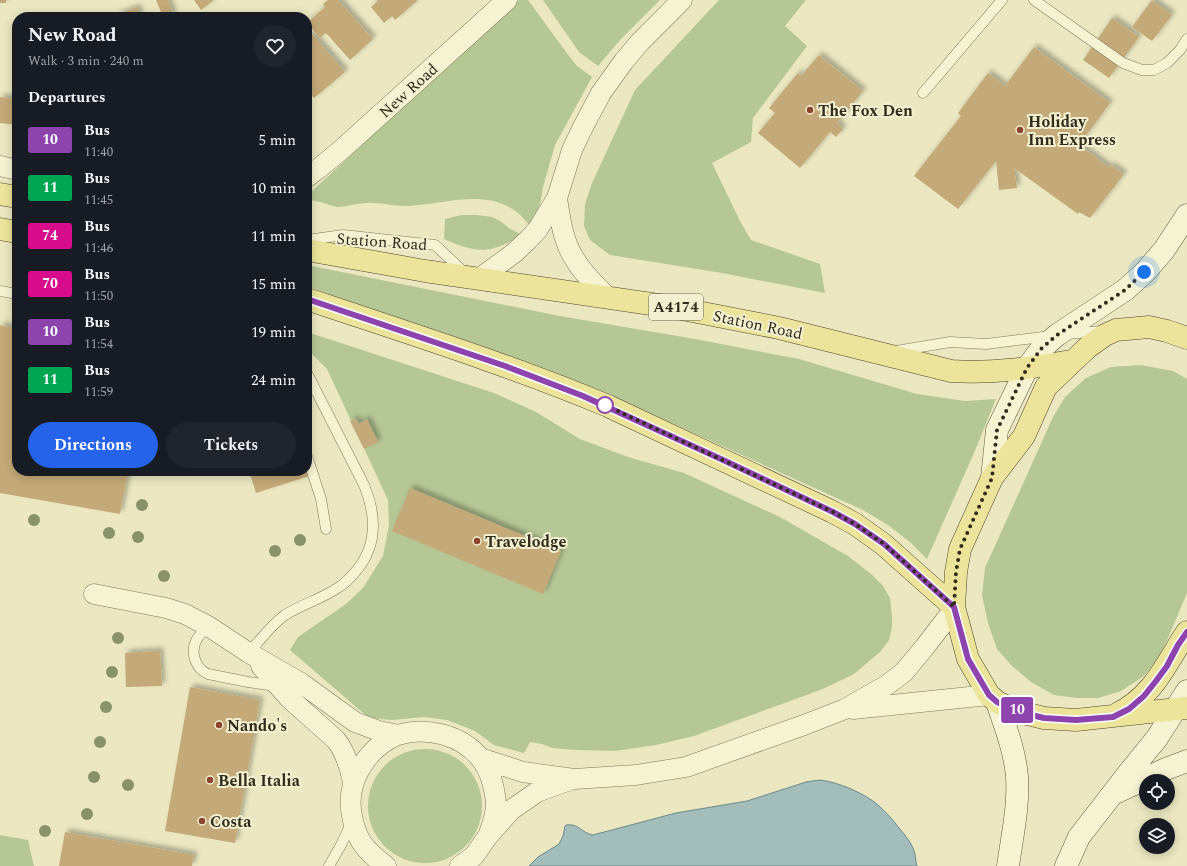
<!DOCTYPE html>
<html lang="en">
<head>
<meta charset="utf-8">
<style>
  :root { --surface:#171b24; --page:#20242c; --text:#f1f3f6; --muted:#9ea1a6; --accent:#2563eb }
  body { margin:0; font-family:Spectral,serif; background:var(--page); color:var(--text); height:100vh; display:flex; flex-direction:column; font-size:15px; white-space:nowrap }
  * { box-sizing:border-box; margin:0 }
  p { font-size:13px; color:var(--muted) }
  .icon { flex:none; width:22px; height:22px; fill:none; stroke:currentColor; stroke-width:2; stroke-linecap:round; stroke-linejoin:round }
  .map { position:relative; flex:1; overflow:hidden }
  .sheet { position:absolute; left:12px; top:12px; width:300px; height:464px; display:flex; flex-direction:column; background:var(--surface); border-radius:16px; box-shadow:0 2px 10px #0003 }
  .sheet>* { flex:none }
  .badge { padding:0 8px; border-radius:3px; font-size:14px; line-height:26px }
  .tools { position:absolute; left:1139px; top:774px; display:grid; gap:8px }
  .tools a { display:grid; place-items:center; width:36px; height:36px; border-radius:50%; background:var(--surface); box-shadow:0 2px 10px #0003; font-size:20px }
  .you { position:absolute; width:20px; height:20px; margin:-10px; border:3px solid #fff; border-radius:50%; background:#1a73e8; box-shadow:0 0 0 6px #1a73e833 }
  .map>.badge { position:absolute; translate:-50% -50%; box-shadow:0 0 0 2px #fff }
  h2 { padding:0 16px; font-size:15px; line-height:36px }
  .round { display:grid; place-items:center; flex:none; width:42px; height:42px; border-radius:21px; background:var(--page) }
  .head { display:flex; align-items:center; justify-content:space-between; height:68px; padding:0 16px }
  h1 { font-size:19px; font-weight:700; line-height:30px }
  .cta { display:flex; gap:8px; margin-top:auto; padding:8px 16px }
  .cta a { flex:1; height:46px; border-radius:24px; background:var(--accent); color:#fff; font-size:16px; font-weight:700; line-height:46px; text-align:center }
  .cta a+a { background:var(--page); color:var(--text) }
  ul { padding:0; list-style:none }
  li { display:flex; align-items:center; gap:12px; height:48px; padding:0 16px }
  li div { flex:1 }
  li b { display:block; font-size:15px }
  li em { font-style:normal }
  li .badge { min-width:44px; font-weight:700; text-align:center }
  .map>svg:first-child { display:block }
  .green { fill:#b6c796 }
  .water { fill:#a3bdbb; stroke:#6b8989 }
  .building { fill:#c5aa79; filter:url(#shadow) }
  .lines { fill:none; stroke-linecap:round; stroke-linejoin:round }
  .lane-casing { stroke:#82785a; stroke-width:11 }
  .street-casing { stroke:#82785a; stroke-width:21 }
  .secondary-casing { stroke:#63593d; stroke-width:23 }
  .primary-casing { stroke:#50452e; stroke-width:23 }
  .lane { stroke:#f6f3d3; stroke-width:10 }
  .street { stroke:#f6f3d3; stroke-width:20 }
  .secondary { stroke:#f6f3d3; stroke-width:22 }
  .primary { stroke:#ebe49a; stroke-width:22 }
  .tree { fill:#89926b }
  .line-casing { stroke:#fff; stroke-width:9 }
  .line { stroke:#8e44ad; stroke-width:6 }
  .walk { stroke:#322c1d; stroke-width:4; stroke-dasharray:0 7.2 }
  .poi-dot { fill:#8c432f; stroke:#f2f0d0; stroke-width:1.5 }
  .stop-dot { fill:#fff; stroke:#8e44ad; stroke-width:2 }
  .labels { text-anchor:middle; stroke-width:4; stroke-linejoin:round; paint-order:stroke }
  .shield { fill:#f2f0d0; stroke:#6c6753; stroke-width:1 }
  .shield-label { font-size:15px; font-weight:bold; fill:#322c1d }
  .street-label { font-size:16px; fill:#322c1d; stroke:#f2f0d0 }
  .poi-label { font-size:16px; font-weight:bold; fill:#322c1d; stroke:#f2f0d0; text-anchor:start }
</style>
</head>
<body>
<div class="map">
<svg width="1187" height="866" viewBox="0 0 1187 866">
  <defs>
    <filter id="shadow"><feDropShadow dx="3.5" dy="-3.5" stdDeviation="2" flood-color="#0004"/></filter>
  </defs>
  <rect width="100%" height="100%" fill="#eae7c1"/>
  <path class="green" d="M519 0H528L569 56 577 66 592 77 555 145 543 187 540 205 529 225C525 220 520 214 514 210 481 188 440 206 404 206 391 206 380 202 367 203 357 203 347 207 337 207 330 206 323 202 316 201 313 200 310 201 307 201V194L312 191Z
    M543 0H660L621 39 598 66 579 52Z
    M719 0H806L785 26 807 46 753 118 751 142 712 163 740 221 751 240 820 264 825 293 722 273 610 255 590 240 584 226 585 204 592 183 635 90Z
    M461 215H477L492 217 500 221 509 228 522 235C490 254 478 254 444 239L445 219Z
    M307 265 560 316 695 339 799 359 917 394 965 401 996 399 974 453 927 559 911 543 888 525 863 510 594 388 497 355 307 286Z
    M307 332 494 393 536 412 580 439 628 457 684 473 780 517 848 556 871 574 883 586 890 598 892 616V628L889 640 880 652 854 674 823 689 694 736 656 745 615 751 576 750 552 748 542 744 530 742 524 753 494 745 475 731 447 720 424 717 392 720 369 718 290 650 298 637 346 604 363 588 383 556 389 525 388 500 327 369 307 349Z
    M1141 365 1173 371 1187 379V593L1166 643 1156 661 1144 676 1121 691 1098 698H1076L1054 695 1031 682 1012 666 997 649 988 623 982 595 985 568 1053 417 1065 397 1086 378 1111 367Z
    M368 806a57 57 0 1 1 114 0a57 57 0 1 1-114 0Z
    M0 835 28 840 34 866H0Z"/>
  <path class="water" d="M820 780C838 782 864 793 878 805 886 812 893 820 899 828 904 834 910 841 913 848 916 854 915 860 917 866H529L538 857 559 844 563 836 565 826 566 825C579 823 581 833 593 835L676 813 747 801 806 782Z"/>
  <path class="building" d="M0 0H6V3H0Z
    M156 0H168L174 17H163Z
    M194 0H214L201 10Z
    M328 0H338L373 39 350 60 326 33 320 38 307 23 325 7 323 4Z
    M377 0H418L395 20 392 16 384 23 371 7 378 1Z
    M1152 0 1172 15 1152 41 1132 27Z
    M137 7 141 17H118L117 15Z
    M1112 18 1139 37 1109 78 1083 60Z
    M312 34 345 72 314 98 307 90V38Z
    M1034 47 1110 103 1079 145 1110 168 1111 165 1124 174 1090 218 1079 212 1078 214 1014 168 1017 188 999 190 996 161 958 209 914 176 961 116 958 113 988 73 1005 86Z
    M819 55 863 91 837 123 843 129 836 137 830 132 800 168 758 133 775 113 769 108 798 73 801 76Z
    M0 97 17 99V125L0 123Z
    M0 325 17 329V471H128L120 514 0 493Z
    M356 419 359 424 367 419 378 442 364 449 350 421Z
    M249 471H308L309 476 256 493Z
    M410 488 561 551 543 594 392 531Z
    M160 651 162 686 126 687 125 653Z
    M190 687 260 700 235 843 165 831Z
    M65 832 194 855 192 866H59Z"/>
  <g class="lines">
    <defs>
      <path id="lane" d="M1034 0 1123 63 1142 70H1154L1167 63 1180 50 1187 39
        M923 93 1002 0
        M307 240 343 235 435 245 465 273
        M0 291 17 294
        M1067 334 1102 331
        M896 351 950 342 986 344 1051 336
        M307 456 321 499 326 529
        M208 626C204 631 198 636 196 641 190 653 196 669 208 674L248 682 276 686
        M249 653C260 640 271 625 285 615 302 604 322 599 339 587 346 583 351 577 356 571 378 545 376 514 364 485L307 373
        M329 866 341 845 352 822"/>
      <path id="street" d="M0 166 17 170
        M307 177 318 169 341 150 507 0
        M557 198C560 218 563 241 574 258 582 273 595 284 606 296
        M480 278 514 253 529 239 538 229 557 198 572 150 582 129 601 93 624 61 640 42 682 0
        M94 594 166 608 185 614 208 626 249 653 301 683 355 722 379 731 398 735
        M261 666 289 698 336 740C346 753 350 767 353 782
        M853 709 989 695
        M480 758 523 772 574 779 636 775 686 767 804 725 845 709 887 685 904 672 924 648 954 609
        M386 866C364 850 354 837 351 809 349 792 355 775 365 761 373 750 385 740 398 735 427 726 462 735 481 759 489 769 493 782 495 795 498 809 493 823 488 836
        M460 866 474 856 488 836 511 810 537 792 570 780"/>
      <path id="secondary" d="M992 478 997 430 1027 368 1035 357 1041 349 1057 335 1125 290 1145 272 1164 250 1187 215
        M997 702C1005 726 1015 751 1017 777 1019 806 1012 837 1008 866
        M1117 792 1166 769 1187 761
        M1066 866 1079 837 1127 775 1157 738 1187 691"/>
      <path id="primary" d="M0 194 17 197
        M0 229 17 232
        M307 250 425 271 672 307 779 328 951 371C991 374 1031 368 1071 361
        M307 299C408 333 510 365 608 406L833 512 855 524 883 544 954 607
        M1187 338 1167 331 1149 327 1116 330 1105 335 1088 347 1046 387 1024 436 992 478 960 549 956 572 954 607 968 659 989 695 997 702 1019 712 1044 718 1076 720 1187 708
        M1117 714C1154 696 1166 663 1187 632"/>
    </defs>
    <use href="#lane" class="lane-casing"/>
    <use href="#street" class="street-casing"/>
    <use href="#secondary" class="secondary-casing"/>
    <use href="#primary" class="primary-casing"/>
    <use href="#lane" class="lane"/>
    <use href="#street" class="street"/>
    <use href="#secondary" class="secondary"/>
    <use href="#primary" class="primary"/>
  </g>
  <g class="tree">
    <circle cx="142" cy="505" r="6"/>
    <circle cx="34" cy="520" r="6"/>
    <circle cx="109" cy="533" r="6"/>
    <circle cx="138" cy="537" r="6"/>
    <circle cx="300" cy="540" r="6"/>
    <circle cx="275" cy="551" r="6"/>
    <circle cx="164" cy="576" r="6"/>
    <circle cx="118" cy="638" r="6"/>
    <circle cx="112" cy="672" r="6"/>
    <circle cx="106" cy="707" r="6"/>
    <circle cx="100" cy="742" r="6"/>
    <circle cx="94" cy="777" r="6"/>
    <circle cx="128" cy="785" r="6"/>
    <circle cx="87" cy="814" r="6"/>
    <circle cx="45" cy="831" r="6"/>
  </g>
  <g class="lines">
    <defs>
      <path id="line" d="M307 299 505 366 583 396 721 459 833 512 855 524 884 544 954 607 968 659 989 695 997 702 1019 712 1044 718 1076 720 1113 717 1129 709 1144 696 1156 681 1167 666 1178 645 1187 632"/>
    </defs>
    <use href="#line" class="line-casing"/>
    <use href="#line" class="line"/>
    <path class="walk" d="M605 405 833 512 855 524 884 544 954 607 956 572 960 549 992 478 997 430 1027 368 1041 349 1057 335 1125 290 1144 272"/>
  </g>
  <g class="poi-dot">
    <circle cx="810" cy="110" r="4"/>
    <circle cx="1020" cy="130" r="4"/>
    <circle cx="477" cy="541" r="4"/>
    <circle cx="219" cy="725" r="4"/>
    <circle cx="210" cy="780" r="4"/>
    <circle cx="202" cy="821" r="4"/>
  </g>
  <circle class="stop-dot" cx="605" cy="405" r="8"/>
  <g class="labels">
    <rect class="shield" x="649" y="294" width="54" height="26" rx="3"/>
    <g class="shield-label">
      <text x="676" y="312">A4174</text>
    </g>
    <g class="street-label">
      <text transform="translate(408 90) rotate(-42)" y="6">New Road</text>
      <text transform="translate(382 241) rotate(4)" y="6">Station Road</text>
      <text transform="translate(758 324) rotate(12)" y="6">Station Road</text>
    </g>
    <g class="poi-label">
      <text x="818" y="116">The Fox Den</text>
      <text x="1028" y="127">Holiday<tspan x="1028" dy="18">Inn Express</tspan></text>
      <text x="485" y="547">Travelodge</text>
      <text x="227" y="731">Nando's</text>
      <text x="218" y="786">Bella Italia</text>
      <text x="210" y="827">Costa</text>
    </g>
  </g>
</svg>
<div class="tools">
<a><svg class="icon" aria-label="locate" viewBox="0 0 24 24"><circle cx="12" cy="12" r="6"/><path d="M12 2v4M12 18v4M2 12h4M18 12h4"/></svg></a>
<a><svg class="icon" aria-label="layers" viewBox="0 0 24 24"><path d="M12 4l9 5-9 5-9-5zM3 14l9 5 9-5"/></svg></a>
</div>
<div class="you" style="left:1144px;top:272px"></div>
<b class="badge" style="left:1017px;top:710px;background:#8e44ad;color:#fff">10</b>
<section class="sheet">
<div class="head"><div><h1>New Road</h1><p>Walk · 3 min · 240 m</p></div><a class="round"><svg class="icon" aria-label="heart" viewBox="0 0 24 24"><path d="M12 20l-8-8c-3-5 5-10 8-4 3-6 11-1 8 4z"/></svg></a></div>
<h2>Departures</h2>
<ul>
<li><span class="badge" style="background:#8e44ad;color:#fff">10</span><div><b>Bus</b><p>11:40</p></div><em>5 min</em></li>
<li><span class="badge" style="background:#00a651;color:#fff">11</span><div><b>Bus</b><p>11:45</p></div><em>10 min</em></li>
<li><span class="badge" style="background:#d70b8c;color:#fff">74</span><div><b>Bus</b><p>11:46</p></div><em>11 min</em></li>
<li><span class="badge" style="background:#d70b8c;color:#fff">70</span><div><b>Bus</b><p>11:50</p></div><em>15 min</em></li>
<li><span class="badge" style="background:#8e44ad;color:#fff">10</span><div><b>Bus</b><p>11:54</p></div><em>19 min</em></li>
<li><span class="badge" style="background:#00a651;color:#fff">11</span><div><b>Bus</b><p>11:59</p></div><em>24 min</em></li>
</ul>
<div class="cta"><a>Directions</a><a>Tickets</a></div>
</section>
</div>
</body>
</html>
